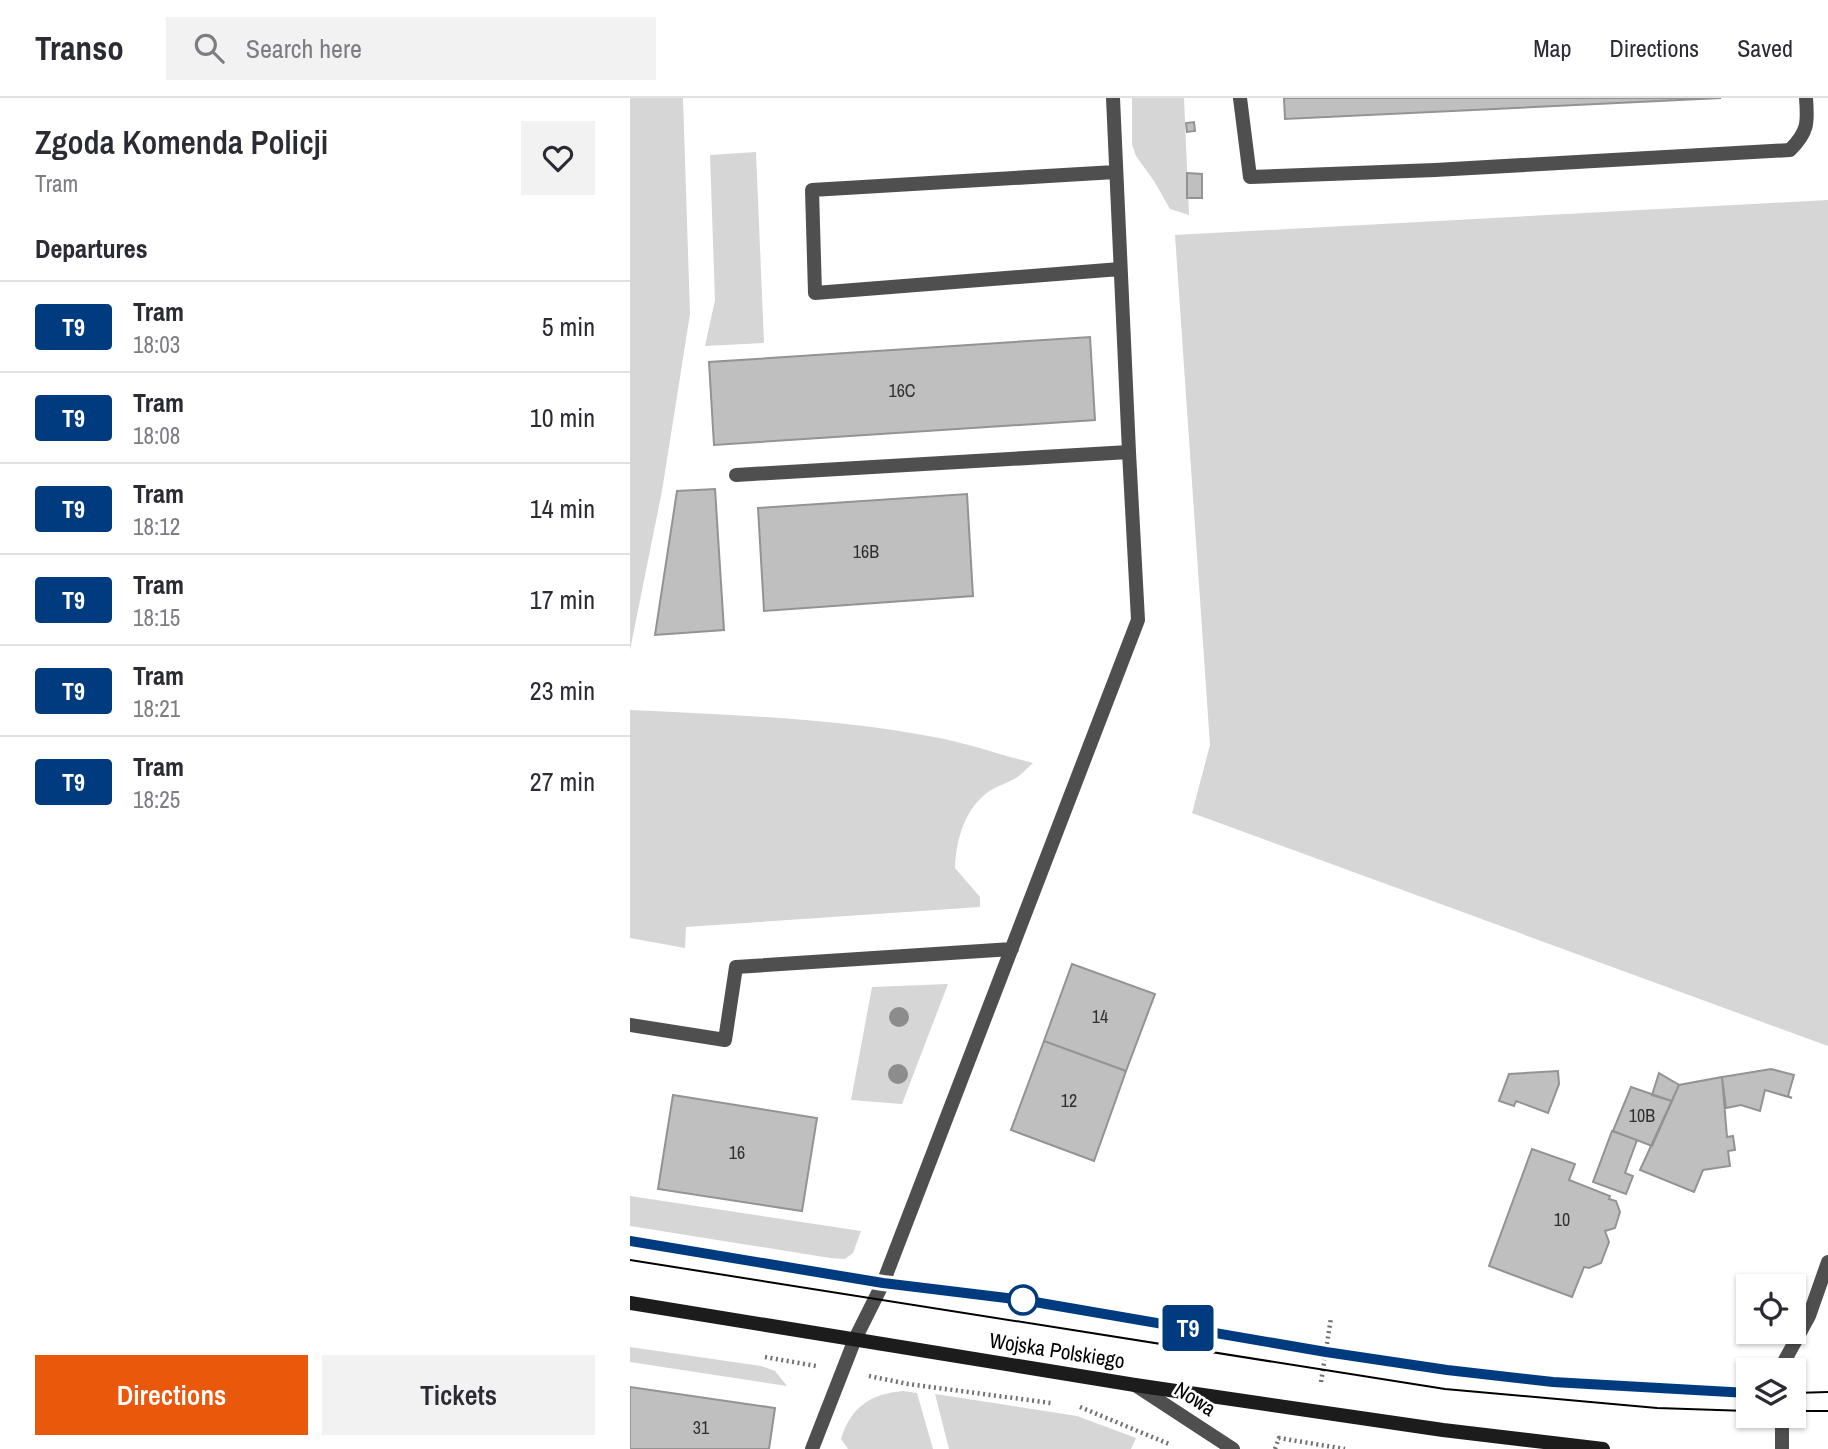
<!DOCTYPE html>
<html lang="en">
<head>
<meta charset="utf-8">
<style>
  :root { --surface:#fff; --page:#f2f2f3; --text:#2b2b33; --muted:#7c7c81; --line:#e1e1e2; --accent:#ea580c }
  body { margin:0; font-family:"Archivo Narrow",sans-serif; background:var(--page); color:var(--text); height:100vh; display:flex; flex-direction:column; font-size:26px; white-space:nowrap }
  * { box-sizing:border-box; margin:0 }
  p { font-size:23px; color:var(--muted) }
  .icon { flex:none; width:38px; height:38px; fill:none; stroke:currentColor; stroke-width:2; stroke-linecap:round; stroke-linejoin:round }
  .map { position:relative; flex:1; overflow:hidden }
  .sheet { display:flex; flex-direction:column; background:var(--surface); width:630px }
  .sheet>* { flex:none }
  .badge { padding:0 14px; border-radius:5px; font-size:24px; line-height:46px }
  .controls { position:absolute; left:1106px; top:1176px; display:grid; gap:14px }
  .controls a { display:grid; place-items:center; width:70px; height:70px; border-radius:0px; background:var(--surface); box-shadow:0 2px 5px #0004; font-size:35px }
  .map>.badge { position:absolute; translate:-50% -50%; box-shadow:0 0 0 4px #fff }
  h2 { padding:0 35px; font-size:26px; line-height:63px }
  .round { display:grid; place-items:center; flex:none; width:74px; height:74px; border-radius:0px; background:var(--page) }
  .summary { display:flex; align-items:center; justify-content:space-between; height:119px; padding:0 35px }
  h1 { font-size:33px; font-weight:600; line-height:52px }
  .action { display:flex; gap:14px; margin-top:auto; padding:14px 35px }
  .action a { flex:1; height:80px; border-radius:0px; background:var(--accent); color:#fff; font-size:28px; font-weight:600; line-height:80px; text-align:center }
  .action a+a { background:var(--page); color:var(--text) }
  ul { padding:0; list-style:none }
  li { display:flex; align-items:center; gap:21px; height:91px; padding:0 35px; border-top:2px solid var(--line) }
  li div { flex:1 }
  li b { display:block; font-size:26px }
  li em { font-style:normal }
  li .badge { min-width:77px; font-weight:700; text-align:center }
  header { display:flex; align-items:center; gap:42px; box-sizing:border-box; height:98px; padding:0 35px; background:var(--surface); border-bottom:2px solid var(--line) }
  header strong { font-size:33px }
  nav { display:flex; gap:38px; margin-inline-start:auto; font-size:24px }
  .search { width:490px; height:63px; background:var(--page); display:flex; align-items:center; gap:18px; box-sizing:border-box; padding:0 24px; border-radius:0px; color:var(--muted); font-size:26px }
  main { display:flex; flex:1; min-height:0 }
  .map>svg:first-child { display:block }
  .green { fill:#d6d6d6 }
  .building { fill:#bfbfbf; stroke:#939393; stroke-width:2 }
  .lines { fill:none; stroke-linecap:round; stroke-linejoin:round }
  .path { stroke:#717171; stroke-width:4.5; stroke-dasharray:2 3.5; stroke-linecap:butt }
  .lane { stroke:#4f4f4f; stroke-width:14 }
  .street { stroke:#4f4f4f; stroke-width:14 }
  .secondary { stroke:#1c1c1c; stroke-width:14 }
  .tram { stroke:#000; stroke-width:2 }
  .tree { fill:#8c8c8c }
  .line-casing { stroke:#fff; stroke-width:16 }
  .line { stroke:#003b80; stroke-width:10 }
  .stop-dot { fill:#fff; stroke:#003b80; stroke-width:3.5 }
  .labels { text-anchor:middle; stroke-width:5; stroke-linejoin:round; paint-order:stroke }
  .number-label { font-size:18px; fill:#303030 }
  .street-label { font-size:21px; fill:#000; stroke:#fff }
</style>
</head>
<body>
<header>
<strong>Transo</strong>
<div class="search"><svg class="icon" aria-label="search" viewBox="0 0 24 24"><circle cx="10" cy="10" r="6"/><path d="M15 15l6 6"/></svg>Search here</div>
<nav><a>Map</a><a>Directions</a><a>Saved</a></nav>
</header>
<main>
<section class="sheet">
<div class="summary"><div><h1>Zgoda Komenda Policji</h1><p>Tram</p></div><a class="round"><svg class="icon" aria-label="heart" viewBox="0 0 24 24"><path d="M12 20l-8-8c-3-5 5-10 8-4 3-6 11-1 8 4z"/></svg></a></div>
<h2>Departures</h2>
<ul>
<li><span class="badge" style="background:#003b80;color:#fff">T9</span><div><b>Tram</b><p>18:03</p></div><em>5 min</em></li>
<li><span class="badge" style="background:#003b80;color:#fff">T9</span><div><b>Tram</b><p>18:08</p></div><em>10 min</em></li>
<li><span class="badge" style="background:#003b80;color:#fff">T9</span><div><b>Tram</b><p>18:12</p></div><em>14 min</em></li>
<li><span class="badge" style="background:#003b80;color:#fff">T9</span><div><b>Tram</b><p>18:15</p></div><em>17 min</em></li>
<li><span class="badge" style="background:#003b80;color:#fff">T9</span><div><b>Tram</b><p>18:21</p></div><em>23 min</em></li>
<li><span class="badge" style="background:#003b80;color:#fff">T9</span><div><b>Tram</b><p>18:25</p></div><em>27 min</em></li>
</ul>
<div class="action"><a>Directions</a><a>Tickets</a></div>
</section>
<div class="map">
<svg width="1198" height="1351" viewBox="0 0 1198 1351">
  <rect width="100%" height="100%" fill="#fff"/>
  <path class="green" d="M0 0H53L60 216 32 393 0 552Z
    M502 0H554L559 117 540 111 524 83 506 58 502 46Z
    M126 54 134 245 75 248 85 202 80 57Z
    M1198 102V948L562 715 580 647 545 137Z
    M0 612C102 617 204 620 304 639 337 645 370 657 403 665 397 670 392 676 386 680 378 685 369 687 361 692 335 709 326 741 325 770L350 799V809L56 829 55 850 0 840Z
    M318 886 272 1006 221 1002 242 889Z
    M0 1098 231 1133 223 1155 215 1161 200 1160 0 1128Z
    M0 1249 131 1268 145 1273 157 1288 0 1264Z
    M273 1293 287 1295 303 1351H218L211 1341C221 1309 240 1296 273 1293Z
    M305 1296 447 1318 506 1340 501 1351H319Z"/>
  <path class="building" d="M654 0H1091L655 21Z
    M564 24 565 33 557 34 556 25Z
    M557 75 572 76V100H557Z
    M460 239 465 322 84 347 79 264Z
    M85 391 94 532 25 537 47 393Z
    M337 396 343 498 134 513 128 410Z
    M442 866 525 896 496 973 414 943Z
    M414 943 496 973 464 1063 381 1032Z
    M1141 971 1164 977 1158 998 1162 1000 1135 992 1130 1013 1111 1007 1096 1010 1092 979Z
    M928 973 929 986 918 1015 886 1003 884 1008 869 1003 879 976Z
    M1029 975 1049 987 1042 1003 1022 997Z
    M1092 979 1097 1039 1103 1038 1105 1052 1098 1053 1100 1068 1073 1072 1064 1094 1010 1072 1049 987Z
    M1001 989 1042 1003 1022 1048 983 1033Z
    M43 997 187 1020 172 1113 28 1091Z
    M982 1033 1007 1042 995 1075 1003 1078 996 1096 963 1084Z
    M902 1051 945 1066 939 1082 980 1098 979 1101 986 1103 990 1114 985 1130 975 1133 979 1144 971 1165 959 1170 954 1169 942 1199 859 1168Z
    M0 1289 145 1310 139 1351H0Z"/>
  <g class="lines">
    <path class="path" d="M135 1259 186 1268
      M239 1278 278 1286 421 1305
      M691 1284 701 1220
      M450 1309 539 1346
      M645 1351 649 1340 715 1351"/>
    <path class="lane" d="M483 0 499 354
      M610 0 620 79 805 72 1160 52C1178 34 1178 25 1176 0
      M485 74 182 92 185 195 490 171
      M106 377 499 354 508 522 253 1185 225 1241
      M0 927 95 942 106 869 382 851
      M1154 1272 1155 1262 1179 1218 1198 1164
      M1152 1318V1351"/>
    <path class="street" d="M505 1287 603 1351
      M182 1351 225 1241"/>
    <path class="secondary" d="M0 1205 505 1287 813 1332 973 1351"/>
    <path class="tram" d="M0 1143 253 1185 393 1202 817 1272 923 1284 1118 1295
      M0 1162 815 1291 1027 1310 1118 1313
      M1164 1295 1198 1294
      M1164 1313H1198"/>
  </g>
  <g class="tree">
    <circle cx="269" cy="919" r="10"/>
    <circle cx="268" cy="976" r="10"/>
  </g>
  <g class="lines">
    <defs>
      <path id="line" d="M0 1143 253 1185 393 1202 696 1254 817 1272 923 1284 1118 1295"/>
    </defs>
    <use href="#line" class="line-casing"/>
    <use href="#line" class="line"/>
  </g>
  <circle class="stop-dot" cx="393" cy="1202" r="14"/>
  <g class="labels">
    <g class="number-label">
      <text x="272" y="299">16C</text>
      <text x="236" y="460">16B</text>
      <text x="470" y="925">14</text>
      <text x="439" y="1009">12</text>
      <text x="1012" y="1024">10B</text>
      <text x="107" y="1061">16</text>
      <text x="932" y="1128">10</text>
      <text x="71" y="1336">31</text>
    </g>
    <g class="street-label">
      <text transform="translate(427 1253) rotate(9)" y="7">Wojska Polskiego</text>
      <text transform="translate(565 1301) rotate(33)" y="7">Nowa</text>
    </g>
  </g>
</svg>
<div class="controls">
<a><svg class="icon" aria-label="locate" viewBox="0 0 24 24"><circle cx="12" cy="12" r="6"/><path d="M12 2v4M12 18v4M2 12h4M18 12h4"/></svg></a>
<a><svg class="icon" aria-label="layers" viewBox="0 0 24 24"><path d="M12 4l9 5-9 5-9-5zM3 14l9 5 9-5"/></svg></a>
</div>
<b class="badge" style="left:558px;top:1230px;background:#003b80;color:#fff">T9</b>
</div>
</main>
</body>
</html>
